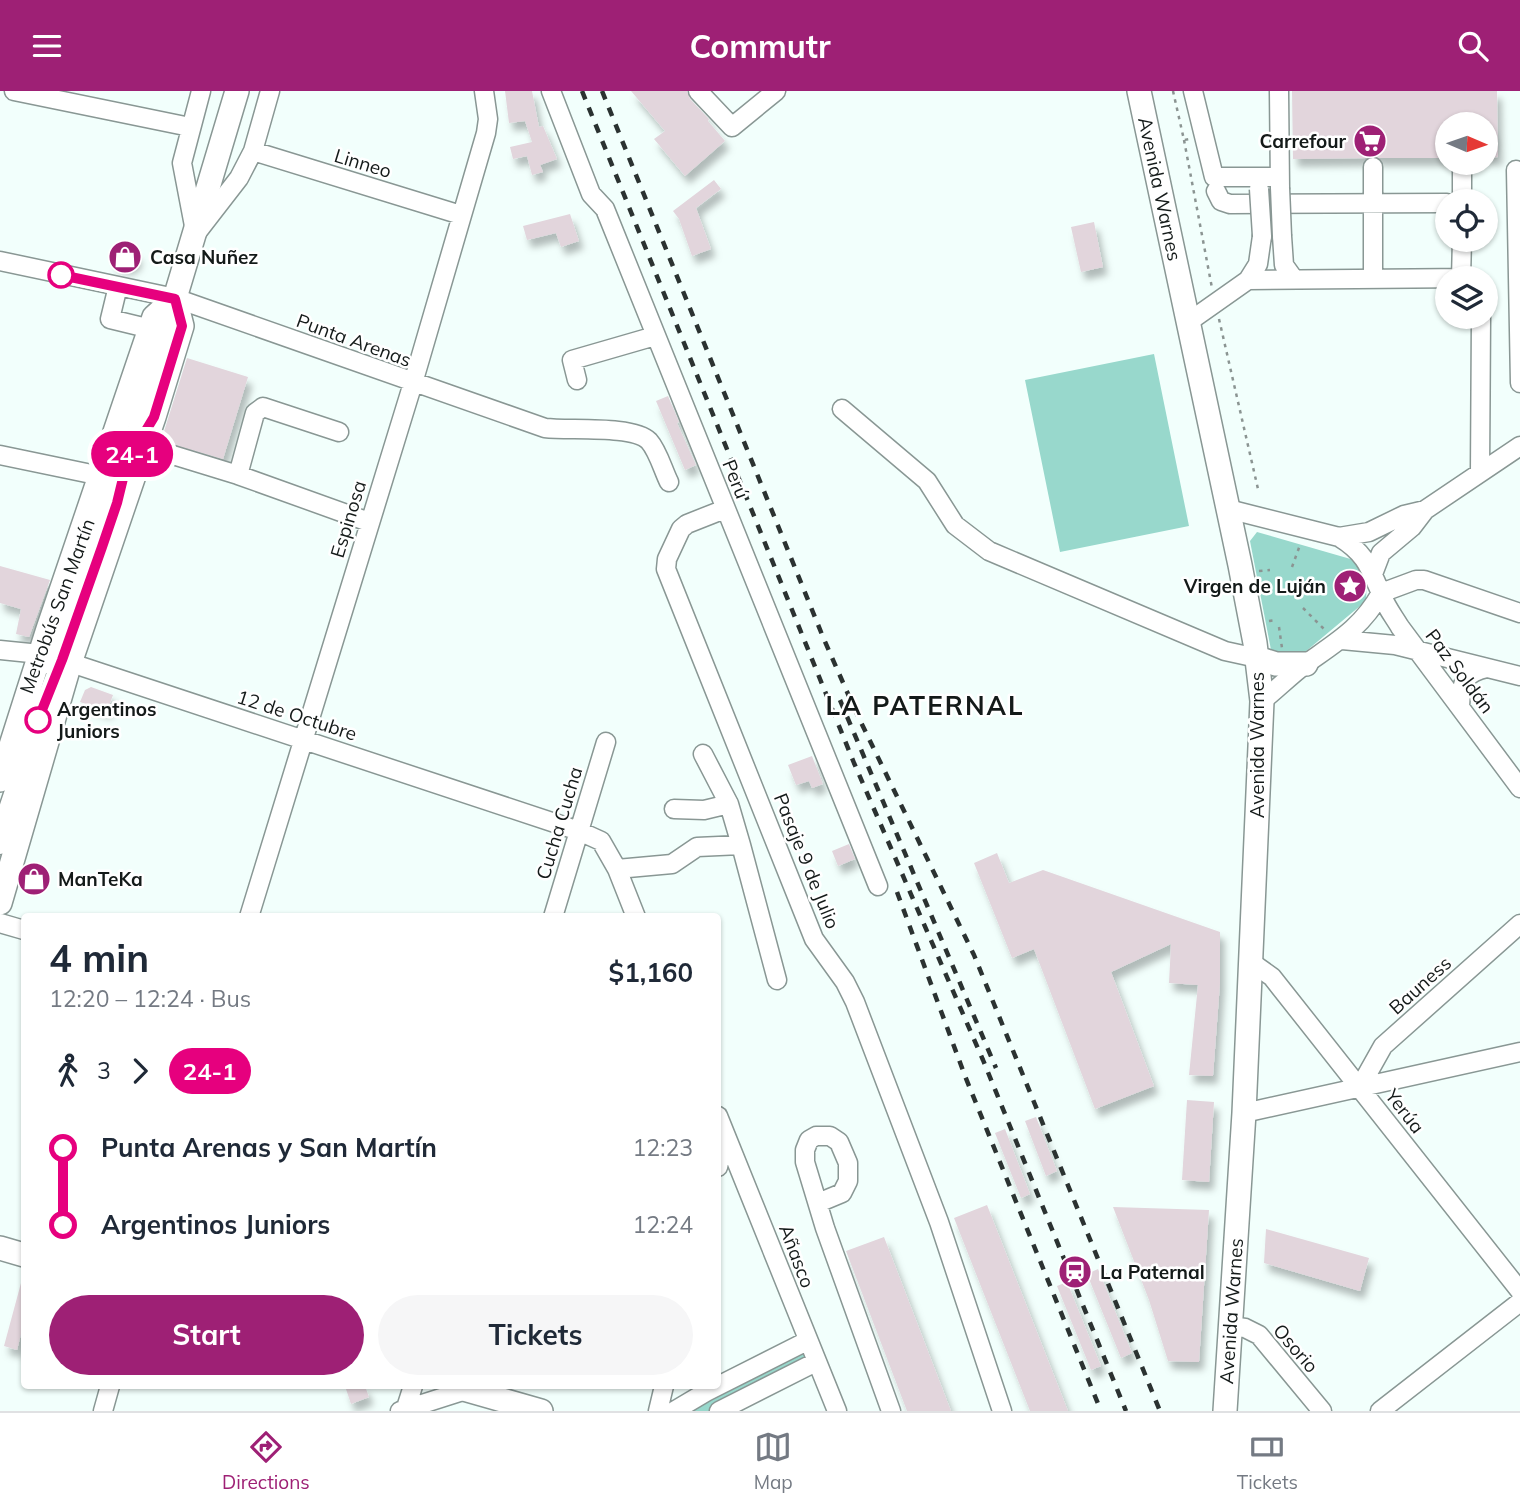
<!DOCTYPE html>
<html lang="en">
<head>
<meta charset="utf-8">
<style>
  :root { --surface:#fff; --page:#f6f6f7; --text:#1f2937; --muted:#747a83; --line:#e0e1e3; --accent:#9e2075 }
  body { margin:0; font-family:Mulish,sans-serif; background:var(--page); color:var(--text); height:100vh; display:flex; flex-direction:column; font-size:26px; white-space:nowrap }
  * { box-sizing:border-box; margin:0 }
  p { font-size:23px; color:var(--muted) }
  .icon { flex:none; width:38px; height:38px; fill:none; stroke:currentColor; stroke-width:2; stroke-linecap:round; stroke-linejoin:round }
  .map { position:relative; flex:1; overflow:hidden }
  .side { position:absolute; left:21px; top:822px; width:700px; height:476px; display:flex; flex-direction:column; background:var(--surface); border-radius:7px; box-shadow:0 2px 5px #0004 }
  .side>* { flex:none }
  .badge { padding:0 14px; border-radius:23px; font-size:24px; line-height:46px }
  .needle { width:46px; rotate:92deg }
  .fabs { position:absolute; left:1435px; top:21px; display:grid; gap:14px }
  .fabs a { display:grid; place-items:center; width:63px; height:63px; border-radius:50%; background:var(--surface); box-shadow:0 2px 5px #0004; font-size:35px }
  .map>.badge { position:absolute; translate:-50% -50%; box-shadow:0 0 0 4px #fff }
  .legs { display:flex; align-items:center; gap:10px; height:77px; padding:0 28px; font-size:23px }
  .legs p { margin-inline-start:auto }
  .headline { display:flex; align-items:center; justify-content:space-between; height:119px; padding:0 28px }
  h1 { font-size:38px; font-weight:700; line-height:52px }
  .primary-button { display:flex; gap:14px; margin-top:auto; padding:14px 28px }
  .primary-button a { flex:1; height:80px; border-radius:42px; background:var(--accent); color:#fff; font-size:28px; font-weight:700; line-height:80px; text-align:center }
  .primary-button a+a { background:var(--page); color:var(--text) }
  ul { padding:0 28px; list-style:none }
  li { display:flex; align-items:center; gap:24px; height:77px; font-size:26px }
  li i { display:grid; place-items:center; width:10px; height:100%; margin:0 9px; background:currentColor }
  li i::after { content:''; width:18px; height:18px; margin:-9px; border:5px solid; border-radius:50%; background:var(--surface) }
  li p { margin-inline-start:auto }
  li:first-child i { background:linear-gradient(#0000 50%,currentColor 0) }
  li:last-child i { background:linear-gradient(currentColor 50%,#0000 0) }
  header { display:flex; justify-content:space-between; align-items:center; height:91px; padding:0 28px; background:var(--accent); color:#fff; font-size:32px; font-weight:700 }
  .dock { display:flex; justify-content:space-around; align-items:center; height:98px; border-top:2px solid var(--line); background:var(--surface); font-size:19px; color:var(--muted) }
  .dock a { display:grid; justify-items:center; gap:4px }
  .dock .on { color:var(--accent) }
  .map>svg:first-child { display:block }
  .green { fill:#98d8cc }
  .building { fill:#e2d5dc; filter:url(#shadow) }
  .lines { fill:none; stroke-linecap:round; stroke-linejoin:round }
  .minor-casing { stroke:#899794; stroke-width:21 }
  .major-casing { stroke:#899794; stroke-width:26 }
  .path { stroke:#8b9492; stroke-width:2.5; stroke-dasharray:3.5 5; stroke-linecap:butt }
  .minor { stroke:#fff; stroke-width:18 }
  .major { stroke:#fff; stroke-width:23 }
  .rail { stroke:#2b3231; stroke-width:4.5; stroke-dasharray:9 9; stroke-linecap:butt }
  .minor-bridge-casing { stroke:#899794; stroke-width:21; stroke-linecap:butt }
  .minor-bridge { stroke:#fff; stroke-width:18 }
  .line-1-casing { stroke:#fff; stroke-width:16 }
  .line-1 { stroke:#e6007e; stroke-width:10 }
  .stop-1-dot { fill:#fff; stroke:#e6007e; stroke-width:3.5 }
  .labels { text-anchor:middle; stroke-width:5; stroke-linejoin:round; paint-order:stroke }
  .poi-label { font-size:19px; font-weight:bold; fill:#141a19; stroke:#fff; text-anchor:start }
  .street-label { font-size:19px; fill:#141a19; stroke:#fff }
  .stop-label { font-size:19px; font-weight:bold; fill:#141a19; stroke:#fff; text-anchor:start }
  .district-label { font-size:26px; font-weight:bold; letter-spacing:2px; fill:#141a19; stroke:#fff }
</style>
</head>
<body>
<header><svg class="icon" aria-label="menu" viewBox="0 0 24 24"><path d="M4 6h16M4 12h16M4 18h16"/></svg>Commutr<svg class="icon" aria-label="search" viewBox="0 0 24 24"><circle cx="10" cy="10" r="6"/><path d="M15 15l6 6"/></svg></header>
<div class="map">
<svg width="1520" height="1320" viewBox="0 0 1520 1320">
  <defs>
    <filter id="shadow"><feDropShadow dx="4.5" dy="8" stdDeviation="3.5" flood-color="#0004"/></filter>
  </defs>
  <rect width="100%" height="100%" fill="#f2fffc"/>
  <path class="green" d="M1154 263 1189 435 1060 461 1025 289Z
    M1257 441 1354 469 1367 487 1366 510 1299 566 1272 564 1250 450Z
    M807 1250 816 1271 719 1320H686Z"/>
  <path class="building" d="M505 0H532L539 36 543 35 557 68 540 74 543 81 532 84 527 65 513 68 510 56 532 51 525 30 509 32Z
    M631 0H687L690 8 709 28 708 30 725 50 685 85 654 48 665 40Z
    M1292 0H1497L1498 66 1486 67V33H1447V67H1380L1372 65 1366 67 1293 68Z
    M714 89 721 98 696 117 711 158 692 165 679 128 673 120Z
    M570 123 579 150 561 156 556 142 527 149 523 135Z
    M1094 131 1103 176 1081 181 1071 136Z
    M115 158 138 162 136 171 128 176 112 173Z
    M187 267 248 286 223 368 161 350Z
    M668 305 679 331 677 332 696 374 685 379 656 310Z
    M0 475 50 489 29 546 16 543 21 518 0 512Z
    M91 596 113 604 107 620 80 611 85 599Z
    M812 665 823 693 812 697 809 690 796 694 788 674Z
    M849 753 855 768 838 775 832 760Z
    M997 762 1009 792 1043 779 1220 841V892L1213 985 1189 984 1198 894 1169 892 1171 853 1111 881 1154 995 1095 1018 1034 858 1012 867 974 772Z
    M1187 1009 1214 1011 1209 1091 1182 1089Z
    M1036 1026 1057 1080 1046 1085 1025 1030Z
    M1005 1038 1030 1103 1021 1107 995 1042Z
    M987 1114 1068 1320H1030L954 1127Z
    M1113 1116 1209 1119 1199 1271 1168 1270 1149 1209Z
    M1266 1138 1369 1167 1360 1200 1264 1172Z
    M884 1146 951 1320H907L846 1160Z
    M1098 1178 1132 1262 1121 1267 1087 1183Z
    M1067 1191 1101 1275 1091 1279 1057 1195Z
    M21 1192 24 1193V1231L17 1259 4 1255Z
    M345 1295H365L369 1306 351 1313Z"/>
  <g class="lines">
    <defs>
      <path id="minor" d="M14 0 190 36
        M551 0 591 103 605 118 878 795
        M698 0 732 36 776 0
        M1193 0 1214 86H1279
        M1279 0 1280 97
        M253 60 461 124
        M1462 75V110
        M1516 79 1520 292
        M1216 100 1221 110 1230 113 1447 112
        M195 140 182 72 201 0
        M198 140 239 87 253 60 270 0
        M1282 145 1284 174 1294 188
        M0 170 175 207 545 337C569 340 633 334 649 350 658 360 663 379 669 391
        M1373 187V76
        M1461 187 1462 149
        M1248 189 1470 187
        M118 195 110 228 151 238
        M1187 232 1248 189 1258 173 1262 145
        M577 289 572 269 655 245
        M842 318 927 390 955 434 989 460 1225 560 1257 567
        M339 341 263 316 255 322 238 384 369 431
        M163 361 238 384
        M0 364 101 385
        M1480 381 1481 226
        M123 386 175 207
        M725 418 687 433 681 438 667 468 666 478 814 848 845 891 855 911 939 1131 1002 1320
        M1228 418 1339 446 1369 441 1404 424 1425 419
        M1339 446C1367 463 1370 478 1383 507 1387 517 1394 526 1400 536L1520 697
        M1373 483 1381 462 1412 436 1425 419 1520 355
        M1342 549 1395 554 1520 585
        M0 559 40 563 62 569 579 740 601 750 617 778 636 826
        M50 574 76 513 106 419 116 368
        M1262 610C1277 598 1292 583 1307 572 1338 550 1362 536 1381 502L1416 489H1424L1520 522
        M1460 615C1461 593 1463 582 1487 577
        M703 663 729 713 741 754
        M674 718 704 719 729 713
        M0 754 7 721 38 629 63 565
        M617 778 672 773 697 756 741 754 777 889
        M249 826 413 292 486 42 488 28 484 0
        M553 826 606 651
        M0 832 24 839
        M1251 871 1272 886 1520 1200
        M1360 996 1383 955 1520 833
        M1244 1022 1520 961
        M718 1025 837 1320
        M718 1076 725 1044
        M818 1112 842 1102 848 1090V1072L839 1051 830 1045H816L809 1049 805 1059V1071L825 1137 891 1320
        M1230 1235 1245 1237 1259 1244 1322 1320
        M103 1320 110 1295
        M400 1320 466 1299
        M405 1320 413 1295
        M658 1320 664 1295
        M674 1320 706 1301 807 1250
        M719 1320 816 1271
        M1380 1320 1520 1211"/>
      <path id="major" d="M1139 0 1240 474 1255 552 1262 610 1244 1022 1225 1320
        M1257 567 1276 573H1306
        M0 689 48 538 154 226 175 207 237 0
        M0 812 70 572 154 326 182 235 175 207
        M0 1157 24 1164
        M453 1295 541 1320"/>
    </defs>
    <use href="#minor" class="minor-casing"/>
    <use href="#major" class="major-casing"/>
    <path class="path" d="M1173 0 1184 49 1190 48
      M1184 49 1212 197
      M1219 228 1258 398
      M1292 476 1300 454
      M1259 480 1270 479
      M1303 517 1327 541
      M1269 530 1277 529
      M1279 536 1282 557"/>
    <use href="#minor" class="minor"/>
    <use href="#major" class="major"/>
    <path class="rail" d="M582 0 854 672 983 969 1126 1320
      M602 0 823 546 855 619 974 864 1160 1320
      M840 609 996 977
      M897 801 965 985 1101 1320"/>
    <defs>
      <path id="minor-bridge" d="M1280 97 1282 145
        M1259 98 1262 145"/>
    </defs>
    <use href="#minor-bridge" class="minor-bridge-casing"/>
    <use href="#minor-bridge" class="minor-bridge"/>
  </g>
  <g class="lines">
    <defs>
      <path id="line-1" d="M38 629 62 569 102 456 117 412 127 371 154 326 182 235 175 208 61 184"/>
    </defs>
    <use href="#line-1" class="line-1-casing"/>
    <use href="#line-1" class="line-1"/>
  </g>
  <defs>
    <symbol id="supermarket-disc" viewBox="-11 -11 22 22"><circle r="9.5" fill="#9e2075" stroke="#fff"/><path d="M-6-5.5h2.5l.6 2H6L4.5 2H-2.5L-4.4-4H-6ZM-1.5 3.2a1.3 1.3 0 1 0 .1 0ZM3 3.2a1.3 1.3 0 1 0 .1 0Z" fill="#fff"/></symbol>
    <symbol id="shop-disc" viewBox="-11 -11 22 22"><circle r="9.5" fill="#9e2075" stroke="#fff"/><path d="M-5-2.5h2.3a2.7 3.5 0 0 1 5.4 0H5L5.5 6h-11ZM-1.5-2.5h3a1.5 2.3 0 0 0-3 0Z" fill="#fff"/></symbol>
    <symbol id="sight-disc" viewBox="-11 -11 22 22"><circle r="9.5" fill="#9e2075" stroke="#fff"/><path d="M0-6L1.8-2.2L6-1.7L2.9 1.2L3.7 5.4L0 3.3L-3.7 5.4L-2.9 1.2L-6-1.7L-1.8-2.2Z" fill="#fff"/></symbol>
    <symbol id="station-disc" viewBox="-11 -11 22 22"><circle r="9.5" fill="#9e2075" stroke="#fff"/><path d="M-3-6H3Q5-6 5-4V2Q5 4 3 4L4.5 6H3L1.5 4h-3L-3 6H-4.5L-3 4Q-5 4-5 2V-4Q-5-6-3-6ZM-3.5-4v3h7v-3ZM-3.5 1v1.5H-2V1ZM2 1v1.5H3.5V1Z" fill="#fff"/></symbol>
  </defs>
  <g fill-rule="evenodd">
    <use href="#supermarket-disc" x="1351" y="31" width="38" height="38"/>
    <use href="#shop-disc" x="106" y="147" width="38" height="38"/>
    <use href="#sight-disc" x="1331" y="476" width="38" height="38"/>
    <use href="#shop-disc" x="15" y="769" width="38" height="38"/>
    <use href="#station-disc" x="1056" y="1162" width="38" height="38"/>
  </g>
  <g class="stop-1-dot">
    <circle cx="61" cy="184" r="12"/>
    <circle cx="38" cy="629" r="12"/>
  </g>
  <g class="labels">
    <g class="poi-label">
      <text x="1346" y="57" text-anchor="end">Carrefour</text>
      <text x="150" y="173">Casa Nuñez</text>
      <text x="1326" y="502" text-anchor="end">Virgen de Luján</text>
      <text x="58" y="795">ManTeKa</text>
      <text x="1100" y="1188">La Paternal</text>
    </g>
    <g class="street-label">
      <text transform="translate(363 72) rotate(17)" y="7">Linneo</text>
      <text transform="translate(1160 98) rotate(78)" y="7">Avenida Warnes</text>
      <text transform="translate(354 249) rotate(20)" y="7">Punta Arenas</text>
      <text transform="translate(736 388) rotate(68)" y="7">Perú</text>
      <text transform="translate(348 428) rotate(-73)" y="7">Espinosa</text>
      <text transform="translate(57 515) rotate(-70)" y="7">Metrobús San Martín</text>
      <text transform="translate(1460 580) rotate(53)" y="7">Paz Soldán</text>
      <text transform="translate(297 624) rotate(18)" y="7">12 de Octubre</text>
      <text transform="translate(1257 654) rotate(-90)" y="7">Avenida Warnes</text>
      <text transform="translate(559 732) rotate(-73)" y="7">Cucha Cucha</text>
      <text transform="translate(807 770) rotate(68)" y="7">Pasaje 9 de Julio</text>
      <text transform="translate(1420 894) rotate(-42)" y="7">Bauness</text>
      <text transform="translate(1405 1020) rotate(52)" y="7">Yerúa</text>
      <text transform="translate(797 1165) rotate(69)" y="7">Añasco</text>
      <text transform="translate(1231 1220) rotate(-86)" y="7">Avenida Warnes</text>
      <text transform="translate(1296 1257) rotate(49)" y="7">Osorio</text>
    </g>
    <g class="stop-label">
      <text x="57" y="625">Argentinos<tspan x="57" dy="22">Juniors</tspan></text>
    </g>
    <g class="district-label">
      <text x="925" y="624">LA PATERNAL</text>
    </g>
  </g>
</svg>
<div class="fabs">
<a><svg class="needle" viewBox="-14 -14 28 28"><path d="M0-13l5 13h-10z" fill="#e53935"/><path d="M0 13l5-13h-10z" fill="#747a83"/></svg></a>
<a><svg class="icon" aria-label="locate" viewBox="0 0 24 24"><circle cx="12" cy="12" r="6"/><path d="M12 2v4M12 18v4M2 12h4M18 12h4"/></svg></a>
<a><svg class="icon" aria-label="layers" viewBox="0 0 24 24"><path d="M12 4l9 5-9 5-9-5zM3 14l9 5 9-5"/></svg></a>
</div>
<b class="badge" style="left:132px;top:363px;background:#e6007e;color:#fff">24-1</b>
<section class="side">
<div class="headline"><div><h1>4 min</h1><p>12:20 – 12:24 · Bus</p></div><b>$1,160</b></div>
<div class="legs"><svg class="icon" aria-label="walk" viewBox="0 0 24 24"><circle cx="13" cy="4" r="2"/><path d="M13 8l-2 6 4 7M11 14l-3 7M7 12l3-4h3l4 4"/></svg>3<svg class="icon" aria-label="forward" viewBox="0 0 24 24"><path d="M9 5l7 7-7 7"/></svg><b class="badge" style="background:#e6007e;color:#fff">24-1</b></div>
<ul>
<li><i style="color:#e6007e"></i><b>Punta Arenas y San Martín</b><p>12:23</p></li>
<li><i style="color:#e6007e"></i><b>Argentinos Juniors</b><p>12:24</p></li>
</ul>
<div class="primary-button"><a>Start</a><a>Tickets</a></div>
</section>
</div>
<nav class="dock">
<a class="on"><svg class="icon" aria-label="directions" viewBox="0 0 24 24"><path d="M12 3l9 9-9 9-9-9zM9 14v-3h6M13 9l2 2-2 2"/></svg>Directions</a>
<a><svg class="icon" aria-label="map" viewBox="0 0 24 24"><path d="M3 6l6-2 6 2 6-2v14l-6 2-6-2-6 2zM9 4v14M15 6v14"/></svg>Map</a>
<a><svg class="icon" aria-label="tickets" viewBox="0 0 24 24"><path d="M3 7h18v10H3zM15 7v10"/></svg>Tickets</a>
</nav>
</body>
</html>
